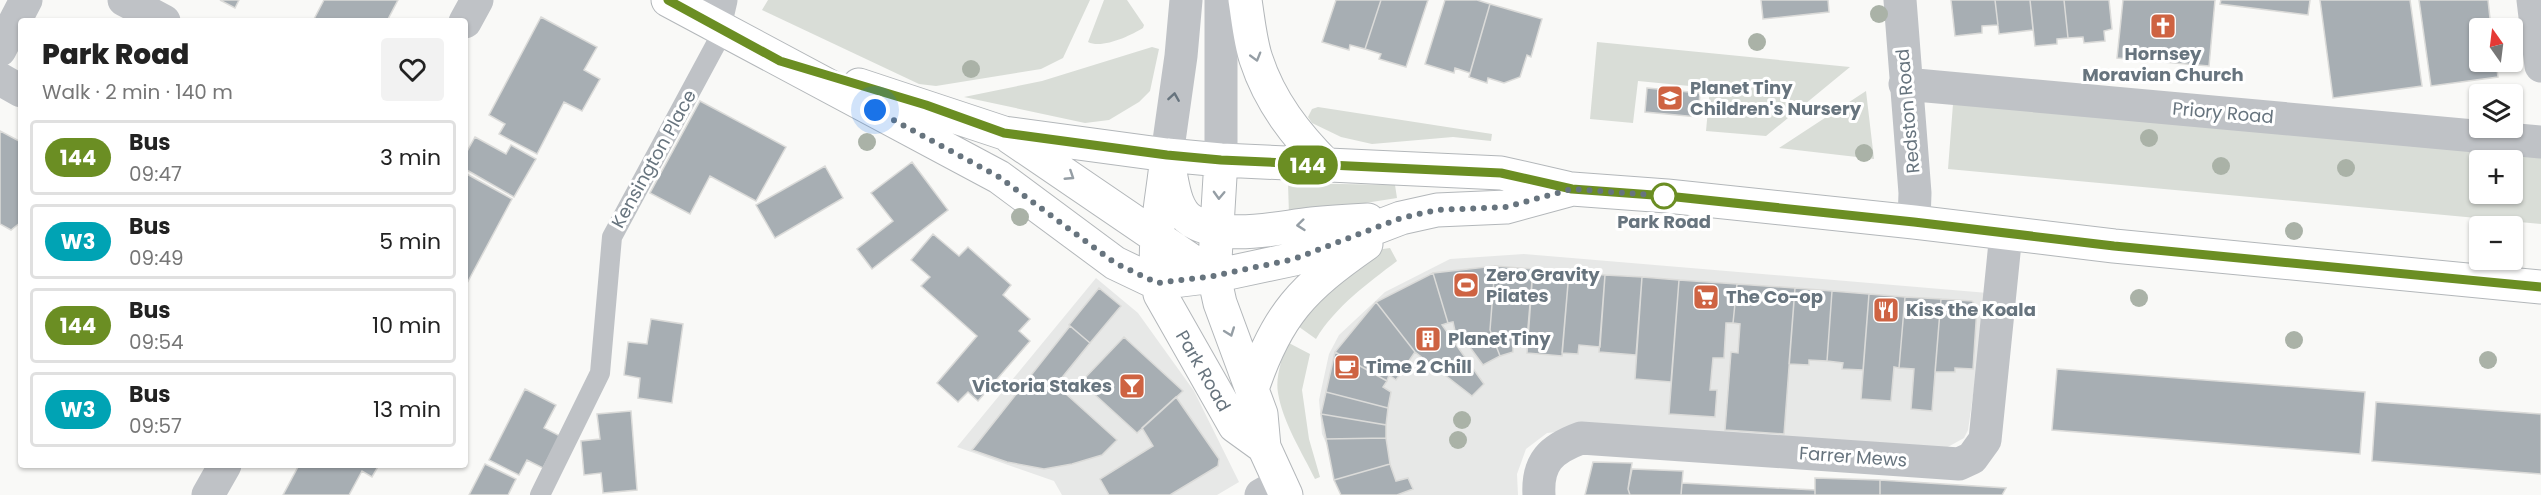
<!DOCTYPE html>
<html lang="en">
<head>
<meta charset="utf-8">
<style>
  :root { --surface:#fff; --page:#f2f2f2; --text:#222; --muted:#767676; --line:#e0e0e0 }
  body { margin:0; font-family:Poppins,sans-serif; background:var(--page); color:var(--text); height:100vh; display:flex; flex-direction:column; font-size:22px; white-space:nowrap }
  * { box-sizing:border-box; margin:0 }
  p { font-size:20px; color:var(--muted) }
  .icon { flex:none; width:33px; height:33px; fill:none; stroke:currentColor; stroke-width:2; stroke-linecap:round; stroke-linejoin:round }
  .map { position:relative; flex:1; overflow:hidden }
  .panel { position:absolute; left:18px; top:18px; width:450px; height:450px; display:flex; flex-direction:column; background:var(--surface); border-radius:6px; box-shadow:0 2px 4px #0004 }
  .panel>* { flex:none }
  .badge { padding:0 12px; border-radius:20px; font-size:21px; line-height:39px }
  .needle { width:39px; rotate:346deg }
  .tools { position:absolute; left:2469px; top:18px; display:grid; gap:12px }
  .tools a { display:grid; place-items:center; width:54px; height:54px; border-radius:6px; background:var(--surface); box-shadow:0 2px 4px #0004; font-size:30px }
  .you { position:absolute; width:30px; height:30px; margin:-15px; border:4px solid #fff; border-radius:50%; background:#1a73e8; box-shadow:0 0 0 9px #1a73e833 }
  .map>.badge { position:absolute; translate:-50% -50%; box-shadow:0 0 0 3px #fff }
  .round { display:grid; place-items:center; flex:none; width:63px; height:63px; border-radius:6px; background:var(--page) }
  .head { display:flex; align-items:center; justify-content:space-between; height:102px; padding:0 24px }
  h1 { font-size:28px; font-weight:800; line-height:45px }
  ul { padding:0; list-style:none }
  li { display:flex; align-items:center; gap:18px; height:75px; margin:0 12px 9px; padding:0 12px; border:3px solid var(--line); border-radius:6px }
  li div { flex:1 }
  li b { display:block; font-size:22px }
  li em { font-style:normal }
  li .badge { min-width:66px; font-weight:700; text-align:center }
  .map>svg:first-child { display:block }
  .built { fill:#e7e8e7 }
  .green { fill:#d9ddd7; fill-rule:evenodd }
  .building { fill:#a7aeb3; stroke:#dbdbd9; stroke-width:1.5 }
  .lines { fill:none; stroke-linecap:round; stroke-linejoin:round }
  .primary-casing { stroke:#b3b7ba; stroke-width:35 }
  .service { stroke:#bfc2c6; stroke-width:20 }
  .minor { stroke:#bfc2c6; stroke-width:33 }
  .tertiary { stroke:#bfc2c6; stroke-width:33 }
  .primary { stroke:#fff; stroke-width:33 }
  .tree { fill:#aab2a7 }
  .oneway { stroke:#959ea5 }
  .oneway2 { stroke:#67747e }
  .line-casing { stroke:#fff; stroke-width:14 }
  .line { stroke:#6b8e23; stroke-width:9 }
  .walk { stroke:#67747e; stroke-width:6; stroke-dasharray:0 10.8 }
  .stop-dot { fill:#fff; stroke:#6b8e23; stroke-width:3 }
  .labels { text-anchor:middle; stroke-width:6; stroke-linejoin:round; paint-order:stroke }
  .poi-label { font-size:18px; font-weight:bold; fill:#67747e; stroke:#fff; text-anchor:start }
  .street-label { font-size:18px; fill:#67747e; stroke:#fff }
  .stop-label { font-size:18px; font-weight:bold; fill:#67747e; stroke:#fff }
</style>
</head>
<body>
<div class="map">
<svg width="2541" height="495" viewBox="0 0 2541 495">
  <rect width="100%" height="100%" fill="#f9f9f7"/>
  <path class="built" d="M1524 254 1988 293 1968 430 1964 438 1946 448 1594 428 1547 433 1526 449 1517 474 1518 495H1349L1322 434 1319 400 1329 354 1339 335 1385 292 1450 259Z
    M1096 278 1138 313 1194 391 1239 482 1217 495H1062L1054 481 957 447Z"/>
  <path class="green" d="M768 0H1090L1063 58 1041 69 936 86 919 84 762 10Z
    M1104 0H1127L1144 25 1143 28C1130 36 1102 49 1088 42Z
    M1597 42 1850 67 1766 136 1706 131 1710 88 1638 81 1633 123 1590 119Z
    M1152 47 1159 49 1150 91 1139 102 1109 120 1085 123 964 97 1042 81Z
    M1866 91 1874 159 1779 148Z
    M1953 104 2541 155V224L1948 169ZM2480 160H2512V194H2480Z
    M1318 107 1492 134 1491 141 1453 137 1372 144 1341 137 1312 123 1308 117 1312 109Z
    M1288 183 1395 185 1397 198 1289 215Z
    M1390 248 1397 261C1368 283 1335 307 1316 339L1295 324 1369 251Z
    M1287 342 1310 354 1302 390 1309 439 1320 477 1315 479C1302 452 1283 423 1278 393 1275 376 1283 357 1287 342Z"/>
  <path class="building" d="M220 0H239L235 8Z
    M324 0H398L387 21H313Z
    M1336 0H1381L1365 49 1350 45 1349 50 1322 42Z
    M1381 0H1428L1406 67 1379 59 1381 54 1365 49Z
    M1445 0H1477L1490 4 1470 73 1455 68 1454 73 1425 64Z
    M1761 0H1828L1829 12 1763 19Z
    M1951 0H1995L1998 25 1982 26V33L1955 36Z
    M1995 0H2030L2033 30 1999 34Z
    M2030 0H2064L2068 38 2057 39V44L2035 46Z
    M2064 0H2109L2112 29 2104 31 2105 41 2084 43 2083 37 2068 38Z
    M2123 0H2215L2209 66 2117 58Z
    M2221 0H2310L2308 15 2220 4Z
    M2320 0H2410L2422 86 2333 98Z
    M2419 0H2488L2491 28H2480V62H2496L2498 77 2431 86Z
    M1490 4 1542 19 1531 57 1527 55 1520 77 1504 83 1488 78 1487 83 1469 77Z
    M541 17 597 47 584 70 600 79 582 111 564 102 537 154 499 134 505 124 489 115Z
    M1647 88 1700 93 1698 117 1645 112Z
    M700 101 786 147 756 201 710 176 690 214 650 193Z
    M0 131 21 142V222L11 230 0 224Z
    M475 137 506 154 511 145 536 159 514 197 465 169V155Z
    M912 162 948 210 872 269 857 249 893 221 871 193Z
    M825 166 843 198 775 238 756 205Z
    M465 173 512 199 465 287Z
    M933 234 959 256 968 247 1011 285 1003 295 1030 319 1019 331 1030 341 978 401 968 392 958 402 937 383 977 336 921 286 930 277 911 260Z
    M1495 266 1490 330 1500 356 1483 365 1458 331H1455L1453 322 1448 323 1433 273Z
    M1495 266 1533 269 1527 339 1513 338V352L1500 356 1490 330Z
    M1533 269 1569 272 1562 356 1527 353Z
    M1569 272 1605 275 1600 347 1579 345 1578 354 1562 353Z
    M1433 273 1448 323 1442 325 1484 384 1472 396 1415 352 1376 302Z
    M1605 275 1642 277 1636 355 1599 352Z
    M1642 277 1679 280 1671 382 1635 379Z
    M1679 280 1737 284 1733 323H1726L1724 358H1713L1710 390H1717L1715 417 1669 414Z
    M1737 284 1795 288 1784 434 1725 430 1731 352 1738 353 1740 324 1733 323Z
    M1099 288 1121 306 1090 343 1069 325Z
    M1795 288 1832 291 1827 361 1809 360V365L1789 364Z
    M1832 291 1869 294 1863 370 1842 369 1843 363 1827 361Z
    M1869 294 1905 297 1899 368 1894 367 1891 401 1861 399Z
    M1905 297 1941 299 1932 411 1911 409 1914 369 1899 368Z
    M1941 299 1972 301 1977 307 1973 369 1955 368V372H1935Z
    M1376 302 1415 352 1396 380 1389 375 1387 381 1335 352Z
    M651 319 683 324 672 403 638 398 640 378 624 375 628 342 647 344Z
    M1070 326 1090 343 1056 385 1117 440 1102 455 1072 464 1044 469 1007 462 972 450Z
    M1124 337 1183 391 1137 433 1081 382Z
    M1335 352 1387 381 1383 387 1391 392 1388 408 1326 392Z
    M2057 369 2365 392 2360 454 2052 430Z
    M525 389 556 405 544 428 560 436 543 468 527 460 519 475 489 460Z
    M1326 392 1388 408 1386 425 1321 414Z
    M1176 397 1219 459 1218 466 1170 495H1109L1100 479 1153 446 1142 428Z
    M2376 402 2541 414V474L2372 461Z
    M631 411 637 490 603 493 601 473 584 475 581 441 600 439 597 414Z
    M1321 414 1386 425V438L1326 439Z
    M1386 438 1390 464 1334 480 1326 439Z
    M1593 462 1632 463 1628 489 1630 495H1585Z
    M485 464 516 479 508 495H469Z
    M1390 464 1396 481 1408 478 1413 489 1397 495H1341L1334 480Z
    M299 465H379L372 477 362 471 349 495H283Z
    M1632 469 1683 471 1681 495H1630L1628 489Z
    M1815 478 1880 480V495H1815Z
    M1880 480 2006 488 2002 495H1880Z
    M1682 483 1815 490V495H1681Z"/>
  <g class="lines">
    <defs>
      <path id="primary" d="M668 0 999 177 1115 263 1157 283 1214 276 1294 259 1401 218 1437 210 1506 207 1572 189 1667 196 1914 222 2114 246 2541 287
        M1245 0C1248 19 1250 41 1256 59 1270 102 1296 135 1327 166
        M859 85 1004 133 1167 155 1221 160 1501 173 1567 188
        M1010 137 1214 276
        M1167 155C1163 200 1150 249 1160 294L1235 426 1264 447
        M1221 160 1214 276 1220 303 1261 414 1264 447 1286 495
        M1170 172C1173 188 1176 212 1192 221 1226 241 1275 228 1312 224 1331 222 1349 221 1368 220
        M1252 389C1277 314 1303 288 1366 244"/>
    </defs>
    <use href="#primary" class="primary-casing"/>
    <path class="service" d="M540 495 600 373 612 237 723 31"/>
    <path class="minor" d="M124 0 164 21
      M1900 0 1915 193 1914 222
      M2533 0 2541 66
      M465 22 477 0
      M715 26 721 0
      M0 50 26 0
      M0 79 21 91
      M1905 84 2541 142
      M208 495 225 465
      M1261 495 1281 484
      M1539 495C1537 462 1551 449 1581 438L1959 464 1972 458 1985 440 2006 233"/>
    <path class="tertiary" d="M1167 155 1181 56 1186 0
      M1221 160V0"/>
    <use href="#primary" class="primary"/>
  </g>
  <g class="tree">
    <circle cx="1879" cy="14" r="9"/>
    <circle cx="1757" cy="42" r="9"/>
    <circle cx="971" cy="69" r="9"/>
    <circle cx="2149" cy="138" r="9"/>
    <circle cx="867" cy="142" r="9"/>
    <circle cx="1864" cy="153" r="9"/>
    <circle cx="2221" cy="166" r="9"/>
    <circle cx="2346" cy="168" r="9"/>
    <circle cx="1020" cy="217" r="9"/>
    <circle cx="2294" cy="231" r="9"/>
    <circle cx="2139" cy="298" r="9"/>
    <circle cx="2294" cy="340" r="9"/>
    <circle cx="2488" cy="360" r="9"/>
    <circle cx="1462" cy="420" r="9"/>
    <circle cx="1458" cy="440" r="9"/>
  </g>
  <defs><path id="oneway-chevron" d="M-2-3.5L2.5 0L-2 3.5" fill="none" stroke-width="1.6" stroke-linecap="round" stroke-linejoin="round" transform="scale(1.5)"/></defs>
  <g class="oneway">
    <use href="#oneway-chevron" transform="translate(1256 57) rotate(74)"/>
    <use href="#oneway-chevron" transform="translate(1070 176) rotate(33)"/>
    <use href="#oneway-chevron" transform="translate(1219 195) rotate(92)"/>
    <use href="#oneway-chevron" transform="translate(1301 225) rotate(174)"/>
    <use href="#oneway-chevron" transform="translate(1230 332) rotate(70)"/>
  </g>
  <use class="oneway2" href="#oneway-chevron" transform="translate(1174 97) rotate(-81)"/>
  <g class="lines">
    <defs>
      <path id="line" d="M668 0 780 61 926 105 1004 133 1167 155 1221 160 1501 173 1572 189 1667 196 1914 222 2114 246 2541 287"/>
    </defs>
    <use href="#line" class="line-casing"/>
    <use href="#line" class="line"/>
    <path class="walk" d="M875 110 999 177 1115 263 1157 283 1214 276 1294 259 1401 218 1437 210 1506 207 1572 189 1667 196H1664"/>
  </g>
  <defs>
    <symbol id="church-square" viewBox="-11 -11 22 22"><rect x="-9" y="-9" width="18" height="18" rx="4" fill="#ce6342" stroke="#fff"/><path d="M-1.2-6h2.4v3.5h3.3v2.4h-3.3V6h-2.4V-.1h-3.3v-2.4h3.3Z" fill="#fff"/></symbol>
    <symbol id="school-square" viewBox="-11 -11 22 22"><rect x="-9" y="-9" width="18" height="18" rx="4" fill="#ce6342" stroke="#fff"/><path d="M0-5L7-2L0 1L-7-2ZM-4 1L0 2.5L4 1V4Q0 6-4 4Z" fill="#fff"/></symbol>
    <symbol id="stadium-square" viewBox="-11 -11 22 22"><rect x="-9" y="-9" width="18" height="18" rx="4" fill="#ce6342" stroke="#fff"/><path d="M0-5a6.5 5 0 1 0 0 10a6.5 5 0 1 0 0-10ZM-3.5-1.8h7v3.6h-7Z" fill="#fff"/></symbol>
    <symbol id="supermarket-square" viewBox="-11 -11 22 22"><rect x="-9" y="-9" width="18" height="18" rx="4" fill="#ce6342" stroke="#fff"/><path d="M-6-5.5h2.5l.6 2H6L4.5 2H-2.5L-4.4-4H-6ZM-1.5 3.2a1.3 1.3 0 1 0 .1 0ZM3 3.2a1.3 1.3 0 1 0 .1 0Z" fill="#fff"/></symbol>
    <symbol id="restaurant-square" viewBox="-11 -11 22 22"><rect x="-9" y="-9" width="18" height="18" rx="4" fill="#ce6342" stroke="#fff"/><path d="M-5-6h1v4h1v-4h1v4h1v-4h1v5L-1.5 .5V6h-2V.5L-5-1ZM5-6V6H3V1.5H1.5Q1.5-4 5-6Z" fill="#fff"/></symbol>
    <symbol id="building-square" viewBox="-11 -11 22 22"><rect x="-9" y="-9" width="18" height="18" rx="4" fill="#ce6342" stroke="#fff"/><path d="M-4-6H4V6H1V3H-1V6H-4ZM-2.5-4.3h1.7v1.8h-1.7ZM.8-4.3h1.7v1.8H.8ZM-2.5-1h1.7V.8h-1.7ZM.8-1h1.7V.8H.8Z" fill="#fff"/></symbol>
    <symbol id="cafe-square" viewBox="-11 -11 22 22"><rect x="-9" y="-9" width="18" height="18" rx="4" fill="#ce6342" stroke="#fff"/><path d="M-5.5-4.5H6V0H3Q3 3.5 0 3.5H-2.5Q-5.5 3.5-5.5 0ZM3-3.2v2h1.7v-2ZM-6 4.5H4V6H-6Z" fill="#fff"/></symbol>
    <symbol id="bar-square" viewBox="-11 -11 22 22"><rect x="-9" y="-9" width="18" height="18" rx="4" fill="#ce6342" stroke="#fff"/><path d="M-6-5H6L.8 .8V4.5H3.5V6h-7V4.5H-.8V.8Z" fill="#fff"/></symbol>
  </defs>
  <g fill-rule="evenodd">
    <use href="#church-square" x="2148" y="11" width="30" height="30"/>
    <use href="#school-square" x="1655" y="83" width="30" height="30"/>
    <use href="#stadium-square" x="1451" y="270" width="30" height="30"/>
    <use href="#supermarket-square" x="1691" y="282" width="30" height="30"/>
    <use href="#restaurant-square" x="1871" y="295" width="30" height="30"/>
    <use href="#building-square" x="1413" y="324" width="30" height="30"/>
    <use href="#cafe-square" x="1332" y="352" width="30" height="30"/>
    <use href="#bar-square" x="1117" y="371" width="30" height="30"/>
  </g>
  <circle class="stop-dot" cx="1664" cy="196" r="12"/>
  <g class="labels">
    <g class="poi-label">
      <text x="2163" y="60" text-anchor="middle">Hornsey<tspan x="2163" dy="21">Moravian Church</tspan></text>
      <text x="1690" y="94">Planet Tiny<tspan x="1690" dy="21">Children's Nursery</tspan></text>
      <text x="1486" y="281">Zero Gravity<tspan x="1486" dy="21">Pilates</tspan></text>
      <text x="1726" y="303">The Co-op</text>
      <text x="1906" y="316">Kiss the Koala</text>
      <text x="1448" y="345">Planet Tiny</text>
      <text x="1366" y="373">Time 2 Chill</text>
      <text x="1112" y="392" text-anchor="end">Victoria Stakes</text>
    </g>
    <g class="street-label">
      <text transform="translate(1908 111) rotate(-95)" y="6">Redston Road</text>
      <text transform="translate(2223 113) rotate(5)" y="6">Priory Road</text>
      <text transform="translate(654 159) rotate(-61)" y="6">Kensington Place</text>
      <text transform="translate(1203 371) rotate(60)" y="6">Park Road</text>
      <text transform="translate(1853 457) rotate(4)" y="6">Farrer Mews</text>
    </g>
    <g class="stop-label">
      <text x="1664" y="228">Park Road</text>
    </g>
  </g>
</svg>
<div class="tools">
<a><svg class="needle" viewBox="-14 -14 28 28"><path d="M0-13l5 13h-10z" fill="#e53935"/><path d="M0 13l5-13h-10z" fill="#767676"/></svg></a>
<a><svg class="icon" aria-label="layers" viewBox="0 0 24 24"><path d="M12 4l9 5-9 5-9-5zM3 14l9 5 9-5"/></svg></a>
<a>+</a>
<a>−</a>
</div>
<div class="you" style="left:875px;top:110px"></div>
<b class="badge" style="left:1308px;top:165px;background:#6b8e23;color:#fff">144</b>
<section class="panel">
<div class="head"><div><h1>Park Road</h1><p>Walk · 2 min · 140 m</p></div><a class="round"><svg class="icon" aria-label="heart" viewBox="0 0 24 24"><path d="M12 20l-8-8c-3-5 5-10 8-4 3-6 11-1 8 4z"/></svg></a></div>
<ul>
<li><span class="badge" style="background:#6b8e23;color:#fff">144</span><div><b>Bus</b><p>09:47</p></div><em>3 min</em></li>
<li><span class="badge" style="background:#00a3b4;color:#fff">W3</span><div><b>Bus</b><p>09:49</p></div><em>5 min</em></li>
<li><span class="badge" style="background:#6b8e23;color:#fff">144</span><div><b>Bus</b><p>09:54</p></div><em>10 min</em></li>
<li><span class="badge" style="background:#00a3b4;color:#fff">W3</span><div><b>Bus</b><p>09:57</p></div><em>13 min</em></li>
</ul>
</section>
</div>
</body>
</html>
